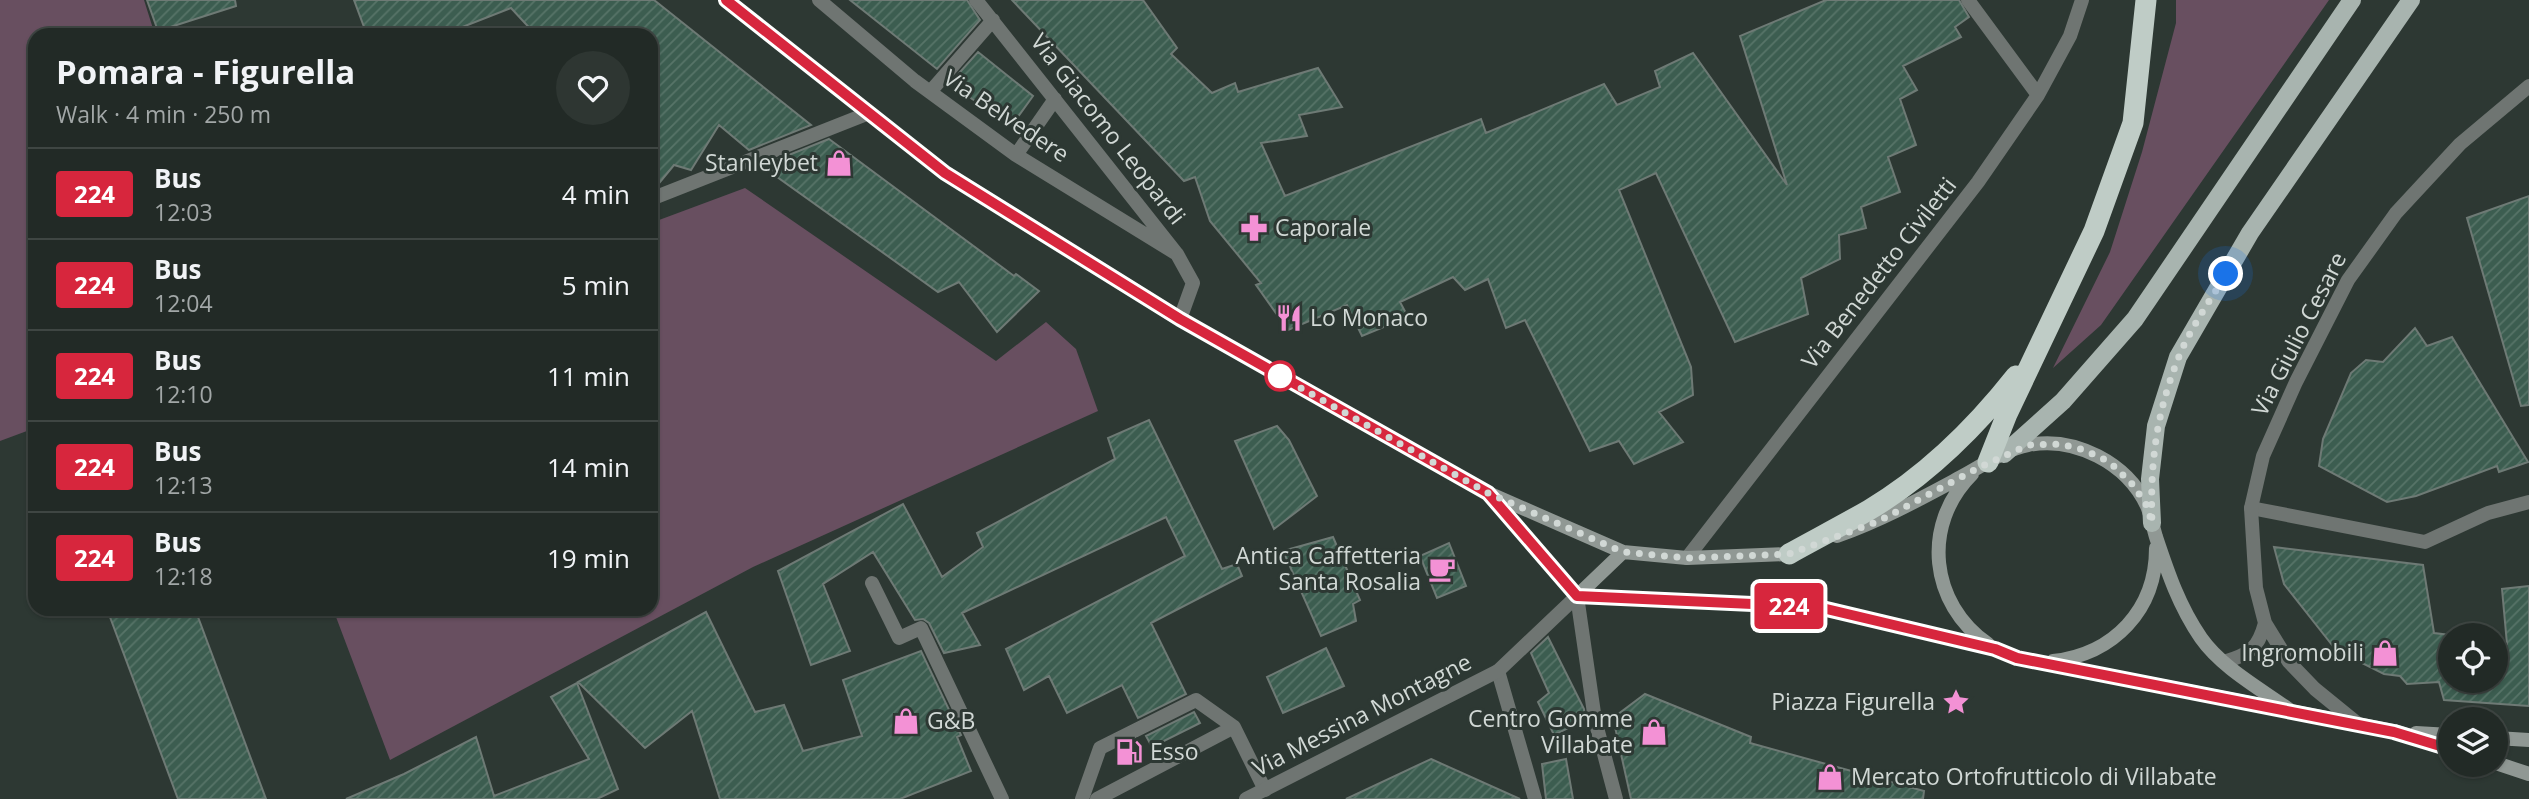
<!DOCTYPE html>
<html lang="en">
<head>
<meta charset="utf-8">
<style>
  :root { --surface:#222a26; --page:#2e3632; --text:#f1f3f6; --muted:#a2a7a7; --line:#3f4643 }
  body { margin:0; font-family:"Open Sans",sans-serif; background:var(--page); color:var(--text); height:100vh; display:flex; flex-direction:column; font-size:26px; white-space:nowrap }
  * { box-sizing:border-box; margin:0 }
  p { font-size:23px; color:var(--muted) }
  .icon { flex:none; width:38px; height:38px; fill:none; stroke:currentColor; stroke-width:2; stroke-linecap:round; stroke-linejoin:round }
  .map { position:relative; flex:1; overflow:hidden }
  .details { position:absolute; left:28px; top:28px; width:630px; height:588px; display:flex; flex-direction:column; background:var(--surface); border-radius:21px; box-shadow:0 2px 5px #0004,0 0 0 2px var(--line) }
  .details>* { flex:none }
  .badge { padding:0 14px; border-radius:5px; font-size:24px; line-height:46px }
  .tools { position:absolute; left:2438px; top:623px; display:grid; gap:14px }
  .tools a { display:grid; place-items:center; width:70px; height:70px; border-radius:50%; background:var(--surface); box-shadow:0 2px 5px #0004,0 0 0 2px var(--line); font-size:35px }
  .you { position:absolute; width:35px; height:35px; margin:-18px; border:5px solid #fff; border-radius:50%; background:#1a73e8; box-shadow:0 0 0 10px #1a73e833 }
  .map>.badge { position:absolute; translate:-50% -50%; box-shadow:0 0 0 4px #fff }
  .round { display:grid; place-items:center; flex:none; width:74px; height:74px; border-radius:37px; background:var(--page) }
  .overview { display:flex; align-items:center; justify-content:space-between; height:119px; padding:0 28px }
  h1 { font-size:33px; font-weight:700; line-height:52px }
  ul { padding:0; list-style:none }
  li { display:flex; align-items:center; gap:21px; height:91px; padding:0 28px; border-top:2px solid var(--line) }
  li div { flex:1 }
  li b { display:block; font-size:26px }
  li em { font-style:normal }
  li .badge { min-width:77px; font-weight:700; text-align:center }
  .map>svg:first-child { display:block }
  .grass { fill:#684f60 }
  .building { fill:url(#building-hatch); stroke:#6e7a75; stroke-width:2 }
  .lines { fill:none; stroke-linecap:round; stroke-linejoin:round }
  .service { stroke:#6f7572; stroke-width:14 }
  .minor { stroke:#6f7572; stroke-width:14 }
  .tertiary { stroke:#6f7572; stroke-width:14 }
  .secondary { stroke:#909894; stroke-width:14 }
  .primary { stroke:#a8b4af; stroke-width:18 }
  .motorway { stroke:#bfccc6; stroke-width:21 }
  .line-casing { stroke:#fff; stroke-width:16 }
  .line { stroke:#d7263d; stroke-width:10 }
  .walk { stroke:#d1d8d5; stroke-width:7; stroke-dasharray:0 12.6 }
  .stop-dot { fill:#fff; stroke:#d7263d; stroke-width:3.5 }
  .labels { text-anchor:middle; stroke-width:6; stroke-linejoin:round; paint-order:stroke }
  .street-label { font-size:23px; fill:#d1d8d5; stroke:#2d3833 }
  .poi-label { font-size:23px; fill:#d1d8d5; stroke:#2d3833; text-anchor:end }
</style>
</head>
<body>
<div class="map">
<svg width="2529" height="799" viewBox="0 0 2529 799">
  <defs>
    <pattern id="building-hatch" width="6" height="6" patternUnits="userSpaceOnUse" patternTransform="scale(1.75)"><rect width="6" height="6" fill="#3c5d50"/><path d="M-1 1l2-2M0 6l6-6M5 7l2-2" fill="none" stroke="#577468"/></pattern>
  </defs>
  <rect width="100%" height="100%" fill="#2d3833"/>
  <path class="grass" d="M0 0H144L155 35H35V428L0 441Z
    M2176 0H2329L2101 325 2053 368 2110 252 2142 152 2176 23Z
    M745 188 996 361 1046 322 1076 349 1098 411 753 567 390 760 333 609H651V223Z"/>
  <path class="building" d="M147 0H235L236 6 158 31Z
    M354 0H654L811 125 749 150 719 125 691 170 674 165 656 187 651 189V35H536L511 8 442 35H367Z
    M850 0H967L980 20 937 69Z
    M1012 0H1143L1177 48 1171 54 1212 93 1235 83 1238 92 1318 68 1342 107 1299 115 1307 136 1261 143 1285 196 1481 119 1486 133 1604 84 1617 105 1660 87 1655 71 1693 53 1787 185 1740 36 1826 0H1959L1969 17 1955 27 1961 37 1903 66 1917 90 1900 99 1916 145 1888 157 1900 192 1861 207 1866 228 1839 235 1840 259 1801 278 1808 314 1735 342 1656 173 1619 190 1691 367 1693 395 1659 412 1683 442 1634 464 1619 441 1590 451 1525 320 1506 328 1488 279 1465 290 1453 277 1400 302 1408 317 1362 336 1347 305 1288 330 1256 285 1261 283 1210 221 1195 177 1184 181Z
    M978 52 1033 96 1012 125 957 89 959 87 952 81Z
    M829 139 1014 276 1016 274 1039 291 997 332 959 282 938 292 773 174 776 173 766 164Z
    M2529 196V405L2521 406 2467 218Z
    M2415 328 2427 346 2452 337 2528 462 2499 472 2497 466 2416 496 2387 502 2319 466 2323 439 2351 373 2366 360 2383 362Z
    M1149 420 1222 569 1237 564 1242 576 1151 623 1186 694 1138 718 1122 685 1067 713 1049 676 1024 690 1006 649 1185 556 1166 517 962 613 980 645 944 653 929 623 923 619 915 620 873 552 823 584 850 651 811 665 778 571 903 504 942 577 983 547 977 533 1115 459 1108 438Z
    M1277 426 1289 440 1317 496 1274 529 1235 441Z
    M1333 537 1360 600 1353 604 1356 621 1321 636 1283 551Z
    M1449 543 1466 586 1437 598 1420 556Z
    M2274 547 2423 565 2434 633 2450 635V681H2496V642L2507 644 2502 589 2529 586V706L2444 700 2439 682 2407 684 2400 676 2384 674 2336 650 2284 584Z
    M107 609H195L266 799H178Z
    M706 612 755 712 784 705 803 751 862 736 843 680 921 651 961 735 957 737 971 771 900 799H720L692 711 645 748 578 682Z
    M1548 637 1584 709 1585 720 1554 735 1538 702 1549 693 1531 653Z
    M1326 648 1344 686 1283 713 1267 677Z
    M577 683 618 789 597 799H346L404 774 476 737 494 796 589 759 551 697Z
    M1645 694 1751 737 1750 743 1924 791 1923 799H1631L1613 718Z
    M1194 712 1200 723 1152 747 1146 736Z
    M1431 759 1520 799H1346Z
    M1566 759 1573 799H1546L1542 764Z"/>
  <g class="lines">
    <path class="service" d="M1082 799 1100 748 1196 700 1234 727 1265 790
      M1097 799 1234 727"/>
    <path class="minor" d="M819 0 915 81 1016 155 1177 254
      M976 0 1177 254 1193 283 1180 319
      M1968 0 2038 95
      M930 92 993 20
      M1016 155 1055 99
      M651 199 869 113
      M2251 508 2425 542 2488 513 2529 502
      M1687 558 1978 182 2038 95 2070 36 2082 0
      M872 583 899 638 921 628 1002 799
      M1577 596 1595 720 1616 799
      M1498 671 1535 799"/>
    <path class="tertiary" d="M2224 662C2250 654 2258 649 2265 623
      M2358 724 2315 689 2289 662 2265 623 2256 588 2251 508 2263 456 2296 382 2348 280 2396 213 2460 144 2529 86
      M1246 799 1498 671 1577 596"/>
    <path class="secondary" d="M726 0 945 173 1180 319 1488 493 1623 552 1687 558 1789 554 1795 551
      M1972 474C1921 525 1930 604 1988 644
      M1491 497 1577 596 1818 607 1995 649 2017 658 2394 731 2450 749
      M1837 536C1882 520 1920 499 1961 477 1982 466 2005 449 2028 445 2075 436 2127 463 2147 506 2151 516 2153 527 2156 537 2168 573 2179 606 2201 638 2222 668 2261 689 2291 711
      M1577 596 1623 552
      M2053 661C2114 654 2156 610 2156 548
      M2416 733 2450 735
      M2496 738 2529 740
      M2496 763 2529 774"/>
    <path class="primary" d="M2004 454 2063 401 2135 319 2352 0
      M2152 523 2150 479 2156 426 2178 357 2250 233 2411 0"/>
    <path class="motorway" d="M1988 462 2007 414 2094 231 2133 123 2146 0
      M1789 554C1816 539 1843 525 1869 510 1926 476 1975 428 2016 376"/>
  </g>
  <g class="lines">
    <defs>
      <path id="line" d="M726 0 945 173 1180 319 1488 493 1577 596 1818 607 1995 649 2017 658 2394 732 2450 749"/>
    </defs>
    <use href="#line" class="line-casing"/>
    <use href="#line" class="line"/>
    <path class="walk" d="M1280 376 1274 373 1488 493 1623 552 1687 558 1789 554 1879 521 1980 467 2028 445 2060 444 2081 449 2102 458 2115 467 2133 485 2147 506 2152 523C2150 465 2156 414 2178 359 2189 330 2210 301 2226 274"/>
  </g>
  <defs>
    <symbol id="shop-bare" viewBox="-9 -9 18 18"><path d="M-5-2.5h2.3a2.7 3.5 0 0 1 5.4 0H5L5.5 6h-11ZM-1.5-2.5h3a1.5 2.3 0 0 0-3 0Z" fill="#f391d5" stroke="#2d3833" stroke-width="2.5" paint-order="stroke"/></symbol>
    <symbol id="pharmacy-bare" viewBox="-9 -9 18 18"><path d="M-2-6h4v4h4v4h-4v4h-4v-4h-4v-4h4Z" fill="#f391d5" stroke="#2d3833" stroke-width="2.5" paint-order="stroke"/></symbol>
    <symbol id="restaurant-bare" viewBox="-9 -9 18 18"><path d="M-5-6h1v4h1v-4h1v4h1v-4h1v5L-1.5 .5V6h-2V.5L-5-1ZM5-6V6H3V1.5H1.5Q1.5-4 5-6Z" fill="#f391d5" stroke="#2d3833" stroke-width="2.5" paint-order="stroke"/></symbol>
    <symbol id="cafe-bare" viewBox="-9 -9 18 18"><path d="M-5.5-4.5H6V0H3Q3 3.5 0 3.5H-2.5Q-5.5 3.5-5.5 0ZM3-3.2v2h1.7v-2ZM-6 4.5H4V6H-6Z" fill="#f391d5" stroke="#2d3833" stroke-width="2.5" paint-order="stroke"/></symbol>
    <symbol id="sight-bare" viewBox="-9 -9 18 18"><path d="M0-6L1.8-2.2L6-1.7L2.9 1.2L3.7 5.4L0 3.3L-3.7 5.4L-2.9 1.2L-6-1.7L-1.8-2.2Z" fill="#f391d5" stroke="#2d3833" stroke-width="2.5" paint-order="stroke"/></symbol>
    <symbol id="fuel-bare" viewBox="-9 -9 18 18"><path d="M-5.5-6h7V0h2V4h1.3V-2.5L3-4.5l.8-.8L6-3V5H2.5V1h-1V6h-7ZM-4.2-4.7v3.2H.2V-4.7Z" fill="#f391d5" stroke="#2d3833" stroke-width="2.5" paint-order="stroke"/></symbol>
  </defs>
  <g fill-rule="evenodd">
    <use href="#shop-bare" x="820" y="144" width="38" height="38"/>
    <use href="#pharmacy-bare" x="1235" y="209" width="38" height="38"/>
    <use href="#restaurant-bare" x="1270" y="299" width="38" height="38"/>
    <use href="#cafe-bare" x="1423" y="550" width="38" height="38"/>
    <use href="#shop-bare" x="2366" y="634" width="38" height="38"/>
    <use href="#sight-bare" x="1937" y="683" width="38" height="38"/>
    <use href="#shop-bare" x="887" y="702" width="38" height="38"/>
    <use href="#shop-bare" x="1635" y="713" width="38" height="38"/>
    <use href="#fuel-bare" x="1110" y="733" width="38" height="38"/>
    <use href="#shop-bare" x="1811" y="758" width="38" height="38"/>
  </g>
  <circle class="stop-dot" cx="1280" cy="376" r="14"/>
  <g class="labels">
    <g class="street-label">
      <text transform="translate(1006 116) rotate(34)" y="8">Via Belvedere</text>
      <text transform="translate(1108 129) rotate(52)" y="8">Via Giacomo Leopardi</text>
      <text transform="translate(1879 273) rotate(-52)" y="8">Via Benedetto Civiletti</text>
      <text transform="translate(2299 334) rotate(-63)" y="8">Via Giulio Cesare</text>
      <text transform="translate(1362 715) rotate(-27)" y="8">Via Messina Montagne</text>
    </g>
    <g class="poi-label">
      <text x="818" y="171">Stanleybet</text>
      <text x="1275" y="236" text-anchor="start">Caporale</text>
      <text x="1310" y="326" text-anchor="start">Lo Monaco</text>
      <text x="1421" y="564">Antica Caffetteria<tspan x="1421" dy="26">Santa Rosalia</tspan></text>
      <text x="2364" y="661">Ingromobili</text>
      <text x="1935" y="710">Piazza Figurella</text>
      <text x="1633" y="727">Centro Gomme<tspan x="1633" dy="26">Villabate</tspan></text>
      <text x="927" y="729" text-anchor="start">G&amp;B</text>
      <text x="1150" y="760" text-anchor="start">Esso</text>
      <text x="1851" y="785" text-anchor="start">Mercato Ortofrutticolo di Villabate</text>
    </g>
  </g>
</svg>
<div class="tools">
<a><svg class="icon" aria-label="locate" viewBox="0 0 24 24"><circle cx="12" cy="12" r="6"/><path d="M12 2v4M12 18v4M2 12h4M18 12h4"/></svg></a>
<a><svg class="icon" aria-label="layers" viewBox="0 0 24 24"><path d="M12 4l9 5-9 5-9-5zM3 14l9 5 9-5"/></svg></a>
</div>
<div class="you" style="left:2226px;top:274px"></div>
<b class="badge" style="left:1789px;top:606px;background:#d7263d;color:#fff">224</b>
<section class="details">
<div class="overview"><div><h1>Pomara - Figurella</h1><p>Walk · 4 min · 250 m</p></div><a class="round"><svg class="icon" aria-label="heart" viewBox="0 0 24 24"><path d="M12 20l-8-8c-3-5 5-10 8-4 3-6 11-1 8 4z"/></svg></a></div>
<ul>
<li><span class="badge" style="background:#d7263d;color:#fff">224</span><div><b>Bus</b><p>12:03</p></div><em>4 min</em></li>
<li><span class="badge" style="background:#d7263d;color:#fff">224</span><div><b>Bus</b><p>12:04</p></div><em>5 min</em></li>
<li><span class="badge" style="background:#d7263d;color:#fff">224</span><div><b>Bus</b><p>12:10</p></div><em>11 min</em></li>
<li><span class="badge" style="background:#d7263d;color:#fff">224</span><div><b>Bus</b><p>12:13</p></div><em>14 min</em></li>
<li><span class="badge" style="background:#d7263d;color:#fff">224</span><div><b>Bus</b><p>12:18</p></div><em>19 min</em></li>
</ul>
</section>
</div>
</body>
</html>
